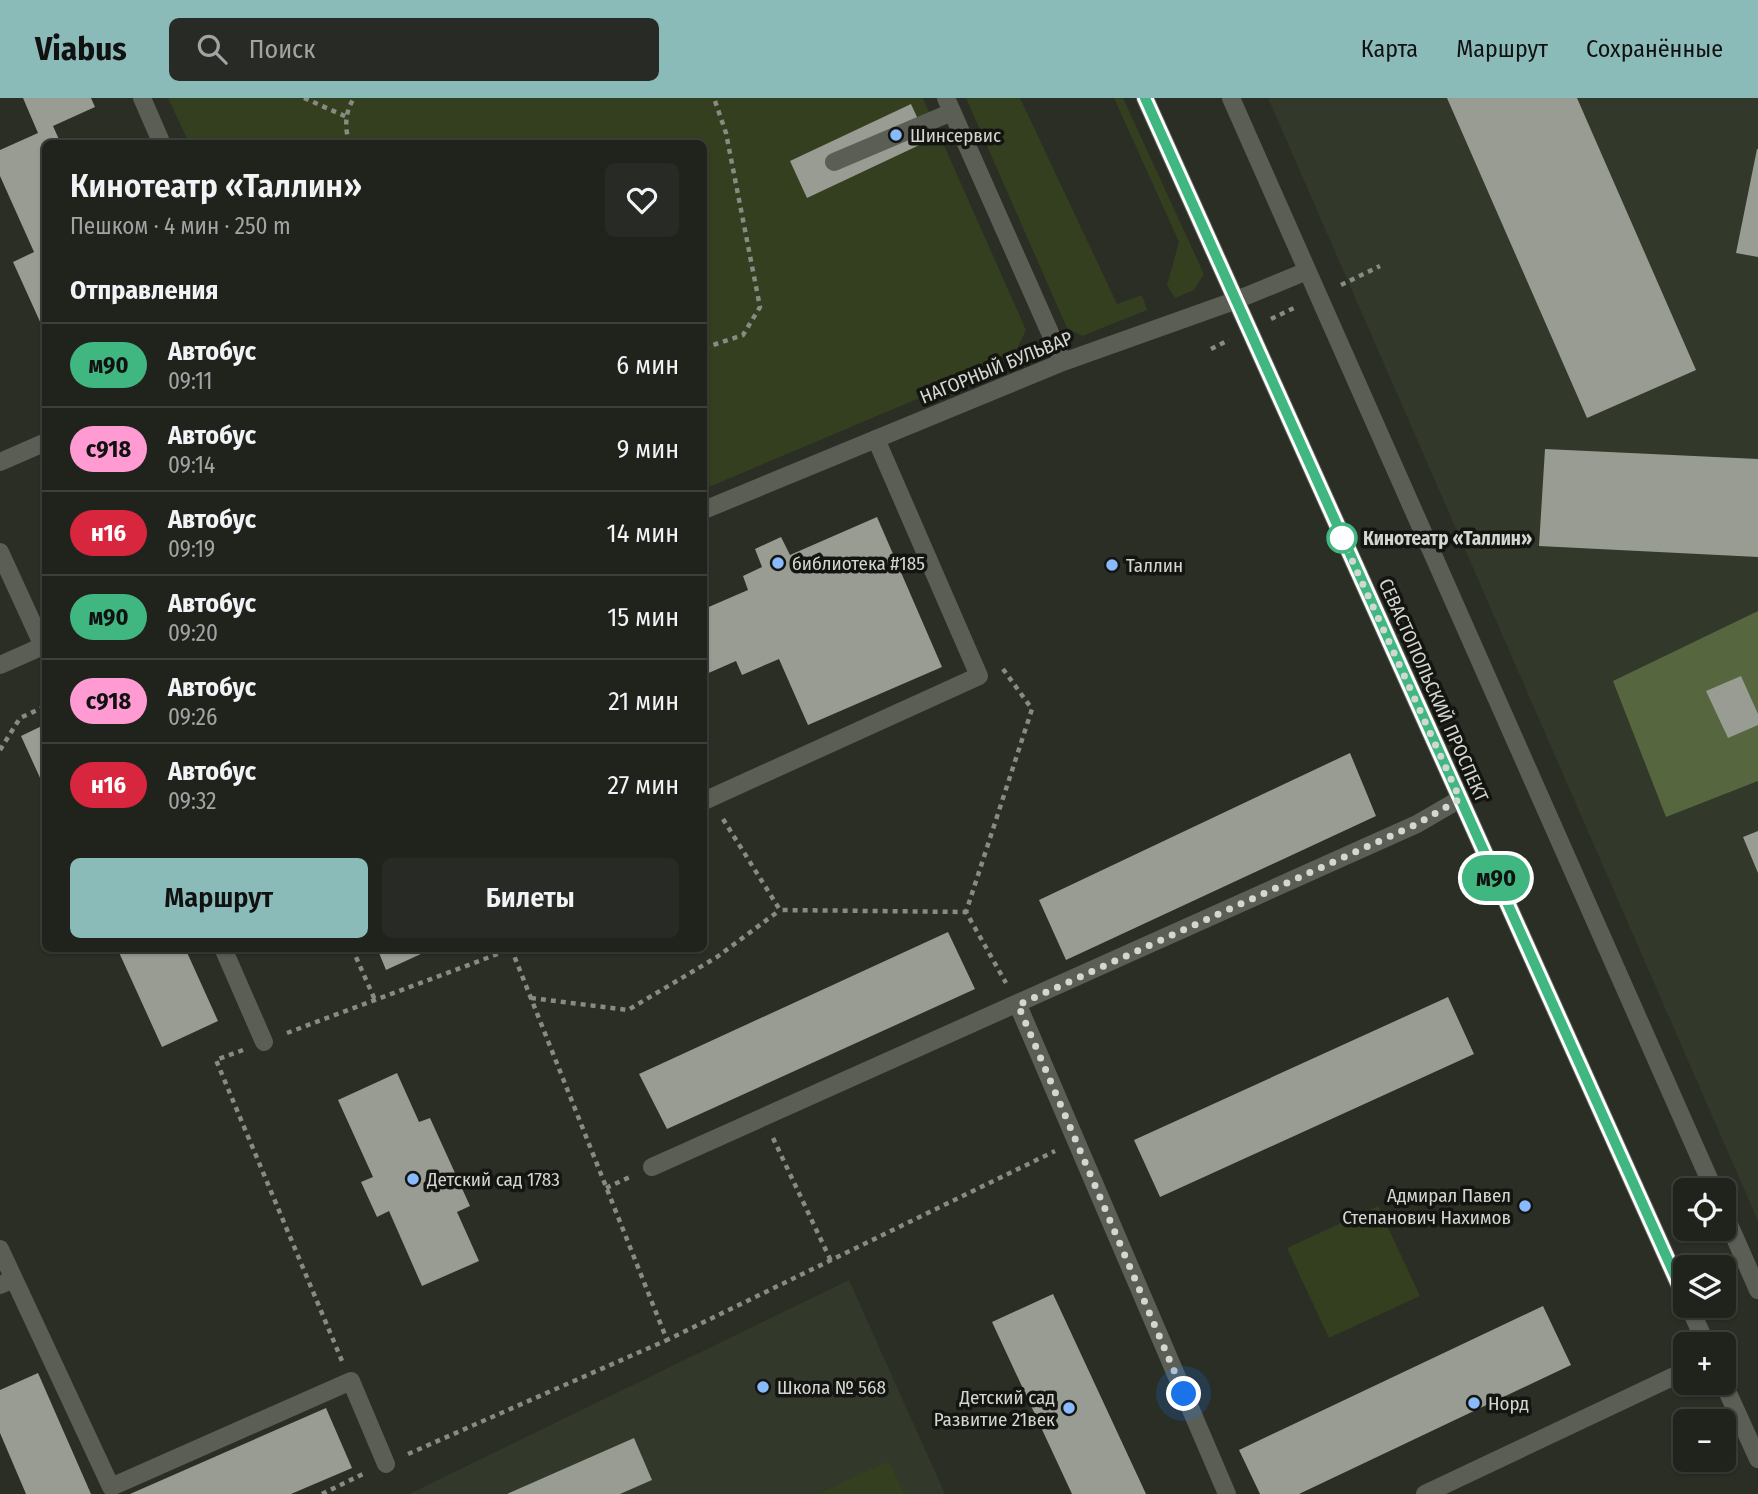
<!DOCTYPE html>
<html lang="ru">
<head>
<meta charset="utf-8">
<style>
  :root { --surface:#20221c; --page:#282a25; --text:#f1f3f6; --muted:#a2a4a3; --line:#3d3f3b; --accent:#8bbbb9 }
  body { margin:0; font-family:"Fira Sans Condensed",sans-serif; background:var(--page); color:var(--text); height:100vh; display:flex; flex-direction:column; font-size:26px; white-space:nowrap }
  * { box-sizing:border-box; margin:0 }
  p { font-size:23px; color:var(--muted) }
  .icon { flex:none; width:38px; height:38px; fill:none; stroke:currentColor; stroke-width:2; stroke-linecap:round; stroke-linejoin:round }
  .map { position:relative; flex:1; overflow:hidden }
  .details { position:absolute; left:42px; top:42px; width:665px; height:812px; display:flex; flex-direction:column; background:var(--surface); border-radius:10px; box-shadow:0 2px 5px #0004,0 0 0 2px var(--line) }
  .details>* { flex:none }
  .badge { padding:0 14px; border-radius:23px; font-size:24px; line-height:46px }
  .controls { position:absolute; left:1673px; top:1080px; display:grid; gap:14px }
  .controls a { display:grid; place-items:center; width:63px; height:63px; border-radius:10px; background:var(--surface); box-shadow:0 2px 5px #0004,0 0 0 2px var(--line); font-size:35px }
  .you { position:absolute; width:35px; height:35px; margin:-18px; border:5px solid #fff; border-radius:50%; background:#1a73e8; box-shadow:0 0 0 10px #1a73e833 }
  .map>.badge { position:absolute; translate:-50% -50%; box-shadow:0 0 0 4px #fff }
  h2 { padding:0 28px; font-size:26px; line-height:63px }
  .round { display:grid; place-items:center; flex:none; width:74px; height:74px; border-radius:10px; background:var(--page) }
  .head { display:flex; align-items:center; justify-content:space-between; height:119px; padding:0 28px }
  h1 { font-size:33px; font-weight:600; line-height:52px }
  .primary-button { display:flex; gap:14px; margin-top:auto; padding:14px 28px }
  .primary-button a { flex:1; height:80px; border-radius:10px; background:var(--accent); color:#111; font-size:28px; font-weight:600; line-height:80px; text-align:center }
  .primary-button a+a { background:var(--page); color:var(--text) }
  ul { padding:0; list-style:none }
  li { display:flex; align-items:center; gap:21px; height:84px; padding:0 28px; border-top:2px solid var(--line) }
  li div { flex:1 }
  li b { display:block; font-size:26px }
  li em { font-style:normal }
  li .badge { min-width:77px; font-weight:700; text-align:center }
  header { display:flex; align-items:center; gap:42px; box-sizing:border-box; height:98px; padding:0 35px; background:var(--accent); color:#111 }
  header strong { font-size:33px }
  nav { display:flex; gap:38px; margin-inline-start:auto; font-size:24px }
  .search { width:490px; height:63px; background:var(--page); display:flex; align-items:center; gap:18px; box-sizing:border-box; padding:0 24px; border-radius:10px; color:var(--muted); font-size:26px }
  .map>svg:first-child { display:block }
  .built { fill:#32382a }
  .green { fill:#333f1f }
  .forest { fill:#56663e }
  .building { fill:#989c92 }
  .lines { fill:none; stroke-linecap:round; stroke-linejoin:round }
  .path { stroke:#878b83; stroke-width:4.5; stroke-dasharray:5 5; stroke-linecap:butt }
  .service { stroke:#5a5e55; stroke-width:18 }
  .minor { stroke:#5a5e55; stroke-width:18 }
  .secondary { stroke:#5a5e55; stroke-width:18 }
  .line-casing { stroke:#fff; stroke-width:16 }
  .line { stroke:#40b781; stroke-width:10 }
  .walk { stroke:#d4d7d1; stroke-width:7; stroke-dasharray:0 12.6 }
  .poi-dot { fill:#89bafc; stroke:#141511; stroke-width:2.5 }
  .stop-dot { fill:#fff; stroke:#40b781; stroke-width:3.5 }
  .labels { text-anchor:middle; stroke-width:7; stroke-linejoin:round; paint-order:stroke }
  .poi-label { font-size:19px; fill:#d4d7d1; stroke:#141511; text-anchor:start }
  .street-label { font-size:19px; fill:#d4d7d1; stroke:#141511 }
  .stop-label { font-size:19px; font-weight:bold; fill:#d4d7d1; stroke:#141511; text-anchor:start }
</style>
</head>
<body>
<header>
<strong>Viabus</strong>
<div class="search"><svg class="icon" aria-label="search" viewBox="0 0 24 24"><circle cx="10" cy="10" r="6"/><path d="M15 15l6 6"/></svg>Поиск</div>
<nav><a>Карта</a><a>Маршрут</a><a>Сохранённые</a></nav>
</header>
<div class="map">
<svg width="1758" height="1396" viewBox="0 0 1758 1396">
  <rect width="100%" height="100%" fill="#2a2e25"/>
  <path class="built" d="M1268 0H1758V1123Z
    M849 1182 945 1396H409Z"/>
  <path class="green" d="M168 0H923L1026 232 1012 261 704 391V46L189 45Z
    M966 0H1020L1117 206 1142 197 1147 212 1082 238 1067 230Z
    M1114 0H1123L1204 176 1194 192 1175 200 1167 187 1179 144Z
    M1378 1108 1420 1198 1329 1240 1287 1150Z
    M889 1363 904 1396H818Z"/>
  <path class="forest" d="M1758 513V683L1666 719 1613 583Z"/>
  <path class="building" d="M23 0H91L95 9 53 28 61 46H46V237L13 164 34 154 0 78V52L38 35Z
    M1447 0H1577L1696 272 1587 320Z
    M911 6 928 43 807 100 790 63Z
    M1757 51H1758V159L1736 155Z
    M1545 351 1758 361V459L1539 448Z
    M877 419 942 569 808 627 779 561 742 577 736 563 704 577V511L748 492 743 478 762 469 755 451 781 439 790 457Z
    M1741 578 1758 616V627L1728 640 1706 593Z
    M46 626V693L21 638Z
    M1350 655 1376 718 1066 862 1039 802Z
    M1758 733V775L1743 739Z
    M948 834 975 891 667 1031 639 976Z
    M117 850H185L218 923 162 949Z
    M377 850H434L386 872Z
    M1448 899 1474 956 1160 1099 1134 1042Z
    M397 975 419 1024 430 1020 470 1108 457 1114 479 1163 422 1188 389 1113 377 1119 361 1084 373 1079 338 1002Z
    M1053 1196 1146 1396H1072L992 1224Z
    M1543 1208 1571 1267 1299 1396H1260L1239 1352Z
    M38 1275 91 1396H26L0 1335V1292Z
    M326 1310 352 1370 291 1396H130Z
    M634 1340 652 1382 620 1396H507Z"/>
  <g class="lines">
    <path class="path" d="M304 0 347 19
      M350 46C344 30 345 14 354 0
      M1341 187 1380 168
      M1271 221 1298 208
      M704 250 743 237 760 209 726 35 714 0
      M1211 251 1229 242
      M1003 571 1032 611 966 814 1006 885
      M0 652 20 620 46 608
      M723 721 780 812 966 814
      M352 850 375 902
      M511 850 667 1242 1055 1053
      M531 900 628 912 717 859 780 812
      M287 935 511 851
      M243 952 216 962 342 1263
      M773 1040 831 1163
      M606 1090 632 1078
      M408 1356 667 1242
      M322 1396 365 1375"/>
    <path class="service" d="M834 64 952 14
      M0 454 43 548 0 567
      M704 703 979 578 876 341
      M223 850 264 944
      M1018 907 1227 1396
      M652 1069 1417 726 1460 701
      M0 1151 14 1181 0 1187
      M14 1181 111 1389 351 1283 386 1366
      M1425 1396 1685 1273"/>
    <path class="minor" d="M142 0 162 46
      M946 0 1063 264
      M0 364 46 344
      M704 412 1063 264 1234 203 1307 173"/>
    <path class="secondary" d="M1145 0 1685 1200
      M1231 0 1714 1092
      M1724 1115 1758 1192
      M1689 1208 1706 1246
      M1723 1284 1758 1361"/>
  </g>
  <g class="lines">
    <defs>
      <path id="line" d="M1145 0 1685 1200"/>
    </defs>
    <use href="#line" class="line-casing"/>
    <use href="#line" class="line"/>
    <path class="walk" d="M1184 1296 1018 907 1417 726 1460 701 1342 440"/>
  </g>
  <g class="poi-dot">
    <circle cx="896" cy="37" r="7"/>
    <circle cx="778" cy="465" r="7"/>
    <circle cx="1112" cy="467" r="7"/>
    <circle cx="413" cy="1081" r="7"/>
    <circle cx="1525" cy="1108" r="7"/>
    <circle cx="763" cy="1289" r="7"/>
    <circle cx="1474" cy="1305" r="7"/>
    <circle cx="1069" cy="1310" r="7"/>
  </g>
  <circle class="stop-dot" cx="1342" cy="440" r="14"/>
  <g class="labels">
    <g class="poi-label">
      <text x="910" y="44">Шинсервис</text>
      <text x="792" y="472">библиотека #185</text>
      <text x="1126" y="474">Таллин</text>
      <text x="427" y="1088">Детский сад 1783</text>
      <text x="1511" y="1104" text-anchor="end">Адмирал Павел<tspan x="1511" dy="22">Степанович Нахимов</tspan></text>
      <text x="777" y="1296">Школа № 568</text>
      <text x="1055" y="1306" text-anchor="end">Детский сад<tspan x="1055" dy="22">Развитие 21век</tspan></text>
      <text x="1488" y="1312">Норд</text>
    </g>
    <g class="street-label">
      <text transform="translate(996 269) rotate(-22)" y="7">НАГОРНЫЙ БУЛЬВАР</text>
      <text transform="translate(1434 592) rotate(66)" y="7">СЕВАСТОПОЛЬСКИЙ ПРОСПЕКТ</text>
    </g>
    <g class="stop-label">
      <text x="1363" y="447">Кинотеатр «Таллин»</text>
    </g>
  </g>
</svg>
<div class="controls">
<a><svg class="icon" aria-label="locate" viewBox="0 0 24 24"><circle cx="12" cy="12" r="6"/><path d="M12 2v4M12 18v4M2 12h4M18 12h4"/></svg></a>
<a><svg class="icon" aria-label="layers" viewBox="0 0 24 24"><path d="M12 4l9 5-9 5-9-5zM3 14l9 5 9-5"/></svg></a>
<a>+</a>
<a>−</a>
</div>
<div class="you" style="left:1184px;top:1296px"></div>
<b class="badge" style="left:1496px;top:780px;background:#40b781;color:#111">м90</b>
<section class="details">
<div class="head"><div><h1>Кинотеатр «Таллин»</h1><p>Пешком · 4 мин · 250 m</p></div><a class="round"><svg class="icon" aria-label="heart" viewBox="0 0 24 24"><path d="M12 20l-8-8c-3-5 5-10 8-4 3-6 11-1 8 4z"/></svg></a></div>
<h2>Отправления</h2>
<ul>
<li><span class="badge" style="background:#40b781;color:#111">м90</span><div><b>Автобус</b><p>09:11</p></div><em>6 мин</em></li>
<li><span class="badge" style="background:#ff9ad2;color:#111">с918</span><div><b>Автобус</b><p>09:14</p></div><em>9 мин</em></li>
<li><span class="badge" style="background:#d7263d;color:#fff">н16</span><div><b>Автобус</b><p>09:19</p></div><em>14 мин</em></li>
<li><span class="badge" style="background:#40b781;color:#111">м90</span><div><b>Автобус</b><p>09:20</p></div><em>15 мин</em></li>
<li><span class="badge" style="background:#ff9ad2;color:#111">с918</span><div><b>Автобус</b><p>09:26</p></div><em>21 мин</em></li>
<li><span class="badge" style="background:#d7263d;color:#fff">н16</span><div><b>Автобус</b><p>09:32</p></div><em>27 мин</em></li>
</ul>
<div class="primary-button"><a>Маршрут</a><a>Билеты</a></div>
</section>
</div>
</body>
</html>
